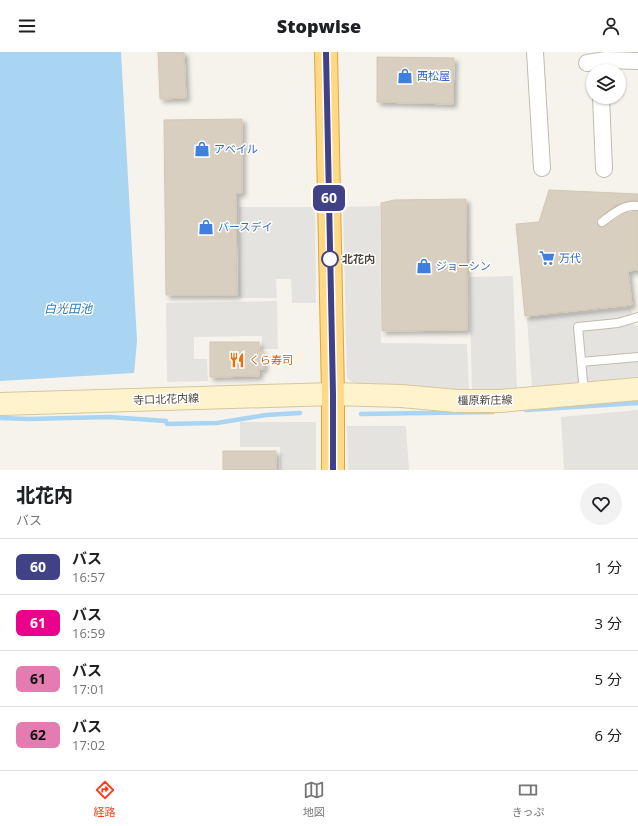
<!DOCTYPE html>
<html lang="ja">
<head>
<meta charset="utf-8">
<style>
  :root { --surface:#fff; --page:#f2f2f2; --text:#202124; --muted:#757577; --line:#e0e0e0; --accent:#fc3f1d }
  body { margin:0; font-family:"Open Sans","Noto Sans JP",sans-serif; background:var(--page); color:var(--text); height:100vh; display:flex; flex-direction:column; font-size:15px; white-space:nowrap }
  * { box-sizing:border-box; margin:0 }
  p { font-size:13px; color:var(--muted) }
  .icon { flex:none; width:22px; height:22px; fill:none; stroke:currentColor; stroke-width:2; stroke-linecap:round; stroke-linejoin:round }
  .map { position:relative; height:418px; overflow:hidden }
  .drawer { display:flex; flex-direction:column; background:var(--surface); flex:1 }
  .drawer>* { flex:none }
  .badge { padding:0 8px; border-radius:6px; font-size:14px; line-height:26px }
  .tools { position:absolute; left:586px; top:12px; display:grid; gap:8px }
  .tools a { display:grid; place-items:center; width:40px; height:40px; border-radius:50%; background:var(--surface); box-shadow:0 1px 3px #0004; font-size:20px }
  .map>.badge { position:absolute; translate:-50% -50%; box-shadow:0 0 0 2px #fff }
  .round { display:grid; place-items:center; flex:none; width:42px; height:42px; border-radius:21px; background:var(--page) }
  .headline { display:flex; align-items:center; justify-content:space-between; height:68px; padding:0 16px }
  h1 { font-size:19px; font-weight:800; line-height:30px }
  ul { padding:0; list-style:none }
  li { display:flex; align-items:center; gap:12px; height:56px; padding:0 16px; border-top:1px solid var(--line) }
  li div { flex:1 }
  li b { display:block; font-size:15px }
  li em { font-style:normal }
  li .badge { min-width:44px; font-weight:700; text-align:center }
  header { display:flex; justify-content:space-between; align-items:center; height:52px; padding:0 16px; background:var(--surface); font-size:18px; font-weight:800 }
  .menu { display:flex; justify-content:space-around; align-items:center; height:56px; border-top:1px solid var(--line); background:var(--surface); font-size:11px; color:var(--muted) }
  .menu a { display:grid; justify-items:center; gap:2px }
  .menu .active { color:var(--accent) }
  .map>svg:first-child { display:block }
  .parking { fill:#e5e3e0 }
  .water { fill:#a9d4f2 }
  .lines { fill:none; stroke-linecap:round; stroke-linejoin:round }
  .stream { stroke:#a9d4f2; stroke-width:4.5 }
  .building { fill:#d8cfc1; stroke:#d3c7b4; filter:url(#shadow) }
  .service-casing { stroke:#c2bbae; stroke-width:10 }
  .minor-casing { stroke:#c2bbae; stroke-width:18 }
  .secondary-casing { stroke:#d6c79b; stroke-width:24 }
  .trunk-casing { stroke:#e0a43c; stroke-width:24 }
  .service { stroke:#fff; stroke-width:8 }
  .minor { stroke:#fff; stroke-width:16 }
  .secondary { stroke:#fff3cd; stroke-width:22 }
  .trunk { stroke:#ffd985; stroke-width:22 }
  .line-casing { stroke:#fff; stroke-width:9 }
  .line { stroke:#414188; stroke-width:6 }
  .stop-dot { fill:#fff; stroke:#414188; stroke-width:2 }
  .labels { text-anchor:middle; stroke-width:3; stroke-linejoin:round; paint-order:stroke }
  .shop-label { font-size:11px; fill:#366cbe; stroke:#fff; text-anchor:start }
  .stop-label { font-size:11px; font-weight:bold; fill:#4b4439; stroke:#fff; text-anchor:start }
  .food-label { font-size:11px; fill:#c56008; stroke:#fff; text-anchor:start }
  .street-label { font-size:11px; fill:#4b4439; stroke:#fff }
  .water-label { font-size:12px; font-style:italic; fill:#2e7ab2; stroke:#fff }
</style>
</head>
<body>
<header><svg class="icon" aria-label="menu" viewBox="0 0 24 24"><path d="M4 6h16M4 12h16M4 18h16"/></svg>Stopwise<svg class="icon" aria-label="person" viewBox="0 0 24 24"><circle cx="12" cy="8" r="4"/><path d="M4 21q1-7 8-7t8 7"/></svg></header>
<div class="map">
<svg width="638" height="418" viewBox="0 0 638 418">
  <defs>
    <filter id="shadow"><feDropShadow dx="3.5" dy="3.5" stdDeviation="2" flood-color="#0004"/></filter>
  </defs>
  <rect width="100%" height="100%" fill="#f6f3ec"/>
  <path class="parking" d="M380 154 381 291 467 292 469 338 392 333H356L347 326 343 155Z
    M239 155H315L316 251H292L291 227H276L277 246H239Z
    M513 224 517 337 472 339 469 225Z
    M277 249 278 297H262V284L194 285V307H207L208 329 167 330 166 251Z
    M631 256 634 273 638 274V327L532 337 527 266Z
    M638 358V418H564L561 365Z
    M240 370H316V418H280V395H240Z
    M347 374H406L409 418H348Z"/>
  <path class="water" d="M0 0H121L137 289 134 321 0 329Z"/>
  <g class="lines">
    <path class="stream" d="M526 358 638 351
      M361 362 493 360
      M0 366 28 367 109 365 166 369 167 372 217 371 266 363 300 361"/>
  </g>
  <path class="building" d="M158 0H184L186 46 160 47Z
    M377 5 454 6 453 52 377 50Z
    M242 67V141H236L237 243H166L164 68Z
    M549 138 638 142V148L627 149 616 153 599 166 597 170 599 175H603L625 161 638 159V218L628 219 632 253 525 264 516 172 539 170Z
    M466 147 467 278 382 279 381 151 394 148Z
    M210 290H259V299H263L264 317H259V324L210 325Z
    M223 399H276V418H223Z"/>
  <g class="lines">
    <defs>
      <path id="service" d="M602 170C613 162 624 152 638 154
        M581 310 638 305
        M584 341 578 275 618 271 638 265"/>
      <path id="minor" d="M535 0 542 116
        M587 11 606 8 638 9
        M601 45 604 117"/>
      <path id="secondary" d="M0 352 333 342 401 344 457 349H500L638 337"/>
      <path id="trunk" d="M326 0 333 342V418"/>
    </defs>
    <use href="#service" class="service-casing"/>
    <use href="#minor" class="minor-casing"/>
    <use href="#secondary" class="secondary-casing"/>
    <use href="#trunk" class="trunk-casing"/>
    <use href="#service" class="service"/>
    <use href="#minor" class="minor"/>
    <use href="#secondary" class="secondary"/>
    <use href="#trunk" class="trunk"/>
  </g>
  <g class="lines">
    <defs>
      <path id="line" d="M326 0 333 342V418"/>
    </defs>
    <use href="#line" class="line-casing"/>
    <use href="#line" class="line"/>
  </g>
  <defs>
    <symbol id="shop-bare" viewBox="-9 -9 18 18"><path d="M-5-2.5h2.3a2.7 3.5 0 0 1 5.4 0H5L5.5 6h-11ZM-1.5-2.5h3a1.5 2.3 0 0 0-3 0Z" fill="#3f7fe0" stroke="#fff" stroke-width="2.5" paint-order="stroke"/></symbol>
    <symbol id="supermarket-bare" viewBox="-9 -9 18 18"><path d="M-6-5.5h2.5l.6 2H6L4.5 2H-2.5L-4.4-4H-6ZM-1.5 3.2a1.3 1.3 0 1 0 .1 0ZM3 3.2a1.3 1.3 0 1 0 .1 0Z" fill="#3f7fe0" stroke="#fff" stroke-width="2.5" paint-order="stroke"/></symbol>
    <symbol id="restaurant-bare" viewBox="-9 -9 18 18"><path d="M-5-6h1v4h1v-4h1v4h1v-4h1v5L-1.5 .5V6h-2V.5L-5-1ZM5-6V6H3V1.5H1.5Q1.5-4 5-6Z" fill="#e8710a" stroke="#fff" stroke-width="2.5" paint-order="stroke"/></symbol>
  </defs>
  <g fill-rule="evenodd">
    <use href="#shop-bare" x="394" y="13" width="22" height="22"/>
    <use href="#shop-bare" x="191" y="86" width="22" height="22"/>
    <use href="#shop-bare" x="195" y="164" width="22" height="22"/>
    <use href="#supermarket-bare" x="536" y="195" width="22" height="22"/>
    <use href="#shop-bare" x="413" y="203" width="22" height="22"/>
    <use href="#restaurant-bare" x="226" y="297" width="22" height="22"/>
  </g>
  <circle class="stop-dot" cx="330" cy="207" r="8"/>
  <g class="labels">
    <g class="shop-label">
      <text x="417" y="28">西松屋</text>
      <text x="214" y="101">アベイル</text>
      <text x="218" y="179">バースデイ</text>
      <text x="559" y="210">万代</text>
      <text x="436" y="218">ジョーシン</text>
    </g>
    <g class="stop-label">
      <text x="342" y="211">北花内</text>
    </g>
    <g class="food-label">
      <text x="249" y="312">くら寿司</text>
    </g>
    <g class="street-label">
      <text transform="translate(166 347) rotate(-2)" y="4">寺口北花内線</text>
      <text transform="translate(485 348) rotate(-1)" y="4">橿原新庄線</text>
    </g>
    <g class="water-label">
      <text x="68" y="261">白光田池</text>
    </g>
  </g>
</svg>
<div class="tools">
<a><svg class="icon" aria-label="layers" viewBox="0 0 24 24"><path d="M12 4l9 5-9 5-9-5zM3 14l9 5 9-5"/></svg></a>
</div>
<b class="badge" style="left:329px;top:146px;background:#414188;color:#fff">60</b>
</div>
<section class="drawer">
<div class="headline"><div><h1>北花内</h1><p>バス</p></div><a class="round"><svg class="icon" aria-label="heart" viewBox="0 0 24 24"><path d="M12 20l-8-8c-3-5 5-10 8-4 3-6 11-1 8 4z"/></svg></a></div>
<ul>
<li><span class="badge" style="background:#414188;color:#fff">60</span><div><b>バス</b><p>16:57</p></div><em>1 分</em></li>
<li><span class="badge" style="background:#ea028c;color:#fff">61</span><div><b>バス</b><p>16:59</p></div><em>3 分</em></li>
<li><span class="badge" style="background:#e47bb1;color:#111">61</span><div><b>バス</b><p>17:01</p></div><em>5 分</em></li>
<li><span class="badge" style="background:#e47bb1;color:#111">62</span><div><b>バス</b><p>17:02</p></div><em>6 分</em></li>
</ul>
</section>
<nav class="menu">
<a class="active"><svg class="icon" aria-label="directions" viewBox="0 0 24 24"><path d="M12 3l9 9-9 9-9-9zM9 14v-3h6M13 9l2 2-2 2"/></svg>経路</a>
<a><svg class="icon" aria-label="map" viewBox="0 0 24 24"><path d="M3 6l6-2 6 2 6-2v14l-6 2-6-2-6 2zM9 4v14M15 6v14"/></svg>地図</a>
<a><svg class="icon" aria-label="tickets" viewBox="0 0 24 24"><path d="M3 7h18v10H3zM15 7v10"/></svg>きっぷ</a>
</nav>
</body>
</html>
